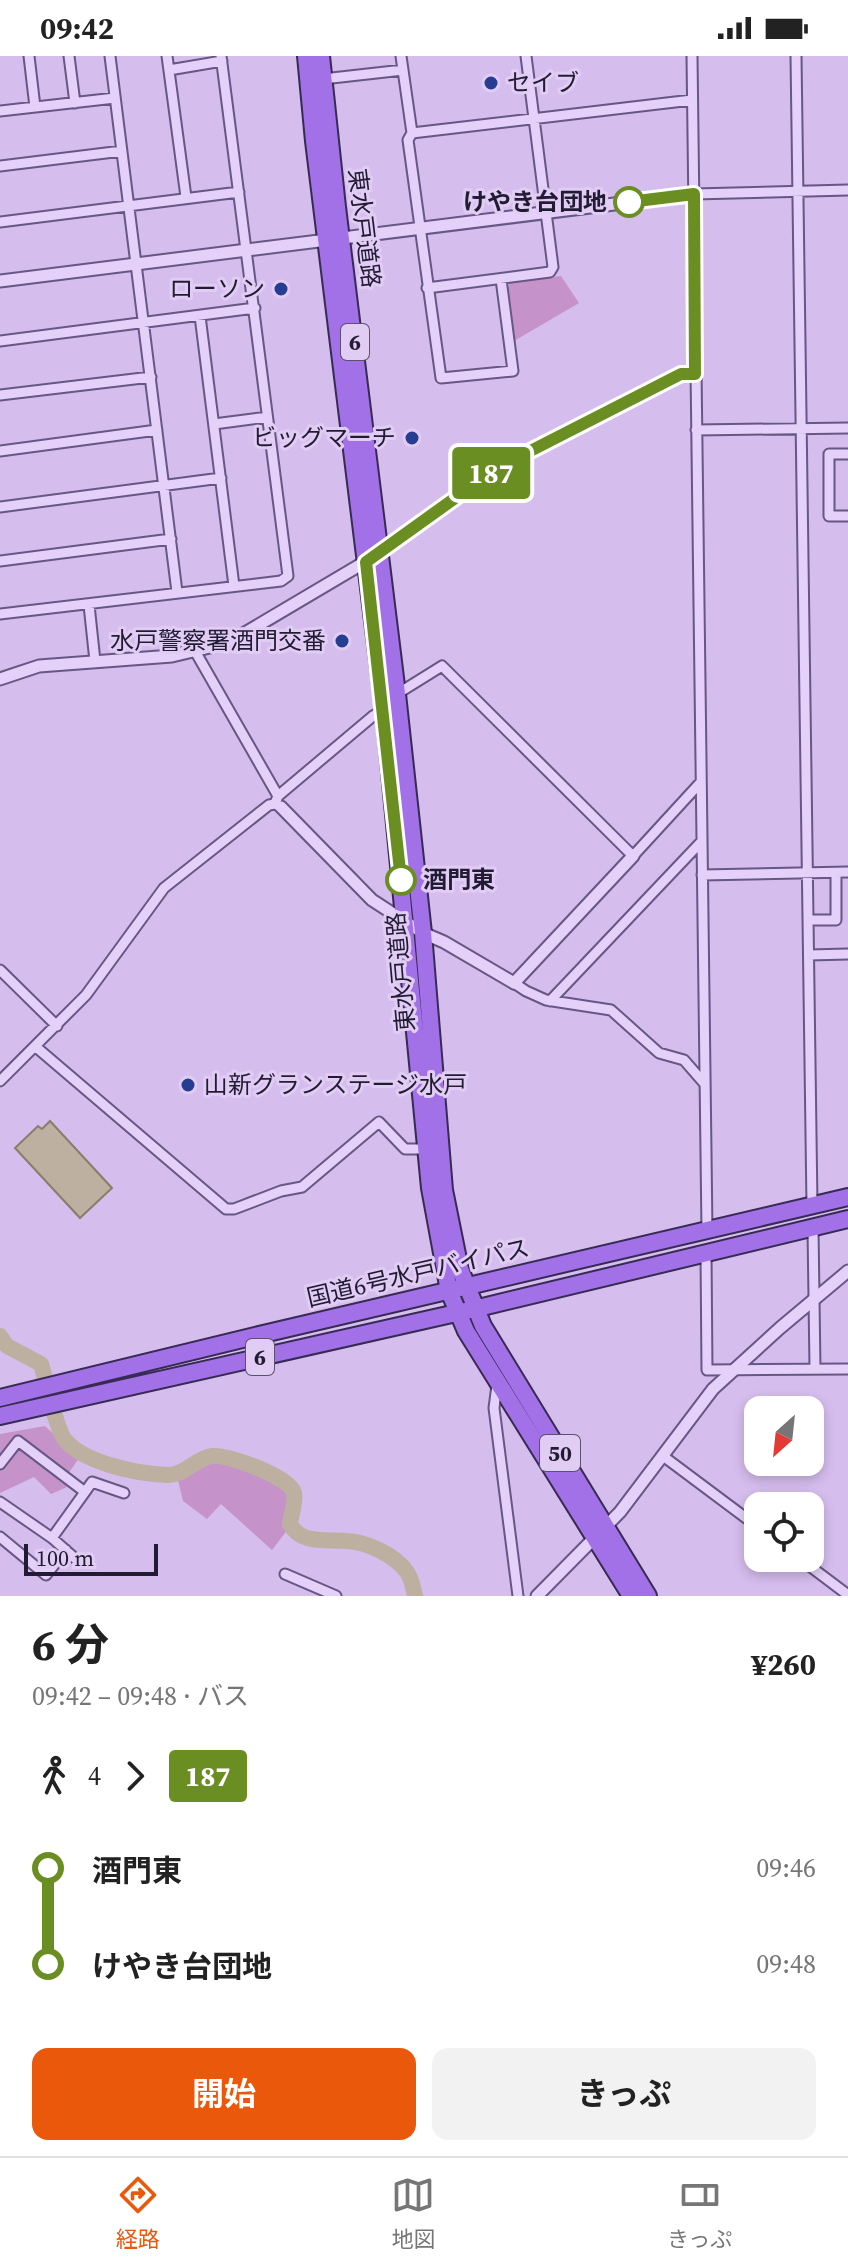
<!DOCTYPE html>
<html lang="ja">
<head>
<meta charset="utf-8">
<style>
  :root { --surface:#fff; --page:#f2f2f2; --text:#222; --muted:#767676; --line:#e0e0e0; --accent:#ea580c }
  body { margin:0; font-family:"Source Serif 4","Noto Sans JP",serif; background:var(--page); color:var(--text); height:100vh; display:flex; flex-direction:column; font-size:30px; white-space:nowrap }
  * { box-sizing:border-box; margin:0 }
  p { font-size:26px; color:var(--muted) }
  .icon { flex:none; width:44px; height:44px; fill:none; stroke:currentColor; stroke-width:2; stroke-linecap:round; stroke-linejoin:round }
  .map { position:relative; height:1540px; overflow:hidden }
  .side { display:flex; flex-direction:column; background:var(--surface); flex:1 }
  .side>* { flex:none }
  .badge { padding:0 16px; border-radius:6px; font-size:28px; line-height:52px }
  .needle { width:52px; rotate:207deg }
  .tools { position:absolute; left:744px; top:1340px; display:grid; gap:16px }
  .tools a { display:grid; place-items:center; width:80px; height:80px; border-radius:16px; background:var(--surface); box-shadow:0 4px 12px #0003; font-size:40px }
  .scale { position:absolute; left:24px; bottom:20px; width:134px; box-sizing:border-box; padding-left:8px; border:4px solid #221b34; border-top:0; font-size:22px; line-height:28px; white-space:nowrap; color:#221b34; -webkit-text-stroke:6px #e1ccf4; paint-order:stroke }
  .map>.badge { position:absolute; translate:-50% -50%; box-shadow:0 0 0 4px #fff }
  .legs { display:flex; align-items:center; gap:12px; height:88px; padding:0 32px; font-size:26px }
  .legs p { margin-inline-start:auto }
  .headline { display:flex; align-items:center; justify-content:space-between; height:136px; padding:0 32px }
  h1 { font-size:44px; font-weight:700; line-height:60px }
  .primary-button { display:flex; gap:16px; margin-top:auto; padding:16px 32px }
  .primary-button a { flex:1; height:92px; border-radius:16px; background:var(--accent); color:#fff; font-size:32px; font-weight:700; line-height:92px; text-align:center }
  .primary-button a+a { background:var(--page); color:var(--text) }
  ul { padding:0 32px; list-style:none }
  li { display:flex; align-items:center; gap:28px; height:96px; font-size:30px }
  li i { display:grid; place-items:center; width:12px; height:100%; margin:0 10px; background:currentColor }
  li i::after { content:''; width:20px; height:20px; margin:-10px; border:6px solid; border-radius:50%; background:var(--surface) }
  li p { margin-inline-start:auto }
  li:first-child i { background:linear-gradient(#0000 50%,currentColor 0) }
  li:last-child i { background:linear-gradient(currentColor 50%,#0000 0) }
  .status { display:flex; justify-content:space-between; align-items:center; height:56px; padding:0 40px; background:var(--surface); direction:ltr }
  .status svg { height:22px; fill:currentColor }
  .dock { display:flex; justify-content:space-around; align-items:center; height:112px; border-top:2px solid var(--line); background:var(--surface); font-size:22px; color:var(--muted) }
  .dock a { display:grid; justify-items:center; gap:4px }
  .dock .active { color:var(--accent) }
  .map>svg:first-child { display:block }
  .green { fill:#c692ca }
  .water { fill:#beb0a1; stroke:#8b7c69; stroke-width:2 }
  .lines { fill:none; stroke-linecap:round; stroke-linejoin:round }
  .river { stroke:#beb0a1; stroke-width:16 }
  .minor-casing { stroke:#665784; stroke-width:13 }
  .tertiary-casing { stroke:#665784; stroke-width:15 }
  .trunk-casing { stroke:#362b52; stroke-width:20 }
  .minor { stroke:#e4d0f8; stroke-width:9 }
  .tertiary { stroke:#e4d0f8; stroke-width:11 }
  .trunk { stroke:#a270e7; stroke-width:16 }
  .line-1-casing { stroke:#fff; stroke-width:18 }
  .line-1 { stroke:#6b8e23; stroke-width:12 }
  .poi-dot { fill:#273d92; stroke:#e1ccf4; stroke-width:3 }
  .stop-1-dot { fill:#fff; stroke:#6b8e23; stroke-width:4 }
  .labels { text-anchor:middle; stroke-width:6; stroke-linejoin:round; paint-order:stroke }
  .shield { fill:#e1ccf4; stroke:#5b506e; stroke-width:2 }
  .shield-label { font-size:22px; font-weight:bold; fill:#221b34 }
  .poi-label { font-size:24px; fill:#221b34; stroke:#e1ccf4; text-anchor:end }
  .stop-label { font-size:24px; font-weight:bold; fill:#221b34; stroke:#e1ccf4; text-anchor:end }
  .street-label { font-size:24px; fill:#221b34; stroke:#e1ccf4 }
</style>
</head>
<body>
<div class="status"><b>09:42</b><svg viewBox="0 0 49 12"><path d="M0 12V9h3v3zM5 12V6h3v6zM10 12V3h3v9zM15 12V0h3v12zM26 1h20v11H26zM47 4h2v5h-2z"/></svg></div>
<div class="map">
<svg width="848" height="1540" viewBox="0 0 848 1540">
  <rect width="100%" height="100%" fill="#d5bded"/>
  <path class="green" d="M561 220 579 247 514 285 507 232 511 226Z
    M45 1370 79 1402 68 1418 67 1431 51 1438 34 1421 0 1437V1378Z
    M217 1402C242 1407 276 1419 291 1440L288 1473 272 1494 221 1448 207 1463 183 1445 178 1424 199 1409Z"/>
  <path class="water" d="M50 1065 112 1132 80 1162 15 1092 38 1070 42 1073Z"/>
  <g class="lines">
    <path class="river" d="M0 1280 7 1290 41 1308C46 1324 56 1373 65 1384 84 1407 138 1418 167 1419 184 1420 196 1402 212 1400 228 1398 290 1421 294 1437 296 1447 291 1458 290 1468 301 1489 327 1483 347 1485 367 1486 395 1499 407 1516 412 1523 413 1532 415 1540"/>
    <defs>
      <path id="minor" d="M29 0 35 51
        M69 0 75 47
        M110 0 177 536
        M167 0 186 141
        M401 0 412 77 692 44
        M692 0 707 1175
        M796 0 812 1150
        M169 14 222 5
        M323 23 403 14
        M0 55 115 42
        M412 77 408 84 441 322 513 315 501 223
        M0 110 122 95
        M694 138 848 134
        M0 166 239 136
        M427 232 550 216 553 211 526 0
        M200 260 234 530
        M0 285 255 252
        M0 339 151 321
        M214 368 267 361
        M696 374 848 372
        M0 395 157 374
        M848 398H829V460H848
        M0 451 221 422
        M380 495 497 412 681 318H695
        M0 505 171 483
        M89 549 95 605
        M0 558 281 525 288 520 221 0
        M195 595 278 740
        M397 638 442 610 633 800 700 727
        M276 745 278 740 373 660 384 654
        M702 819 848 816
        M808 864H836V817
        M809 899 848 898
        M0 914 57 970
        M514 927 526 935 546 944 611 954 659 997 684 1004 704 1027
        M550 945 701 786
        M36 991 226 1153H234L281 1135 302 1131 379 1066 405 1093H425
        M0 1025 86 939 164 832 269 749 275 748 281 751
        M813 1172 815 1313
        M706 1197 707 1314 848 1313
        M497 1329 494 1352 518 1540
        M663 1400 758 1471
        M0 1408 18 1385 85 1436 52 1482
        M85 1436 92 1426 124 1437
        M0 1446 52 1482 78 1505
        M0 1481 46 1519 66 1494
        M799 1502 848 1539
        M285 1518 336 1540"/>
      <path id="tertiary" d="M0 225 694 138
        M0 623 39 610 172 600 214 590 240 580 370 503
        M281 751 372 844 423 877 444 886 514 927 633 800
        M537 1540 620 1456 713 1333 780 1272 848 1215"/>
      <path id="trunk" d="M306 0 314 85 384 654 430 1132 449 1235 466 1275 631 1540
        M321 0 337 151 397 638 423 877 444 1134 460 1213 483 1270 648 1540
        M0 1342 259 1279 848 1141
        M0 1360 474 1253 848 1163"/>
    </defs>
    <use href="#minor" class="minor-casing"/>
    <use href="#tertiary" class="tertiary-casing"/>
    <use href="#trunk" class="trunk-casing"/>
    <use href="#minor" class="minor"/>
    <use href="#tertiary" class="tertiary"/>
    <use href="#trunk" class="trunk"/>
  </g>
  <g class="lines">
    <defs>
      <path id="line-1" d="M401 824 366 506 497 412 681 318H695L694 138 629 146"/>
    </defs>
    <use href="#line-1" class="line-1-casing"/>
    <use href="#line-1" class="line-1"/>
  </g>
  <g class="poi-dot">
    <circle cx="491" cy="27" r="8"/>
    <circle cx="281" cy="233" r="8"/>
    <circle cx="412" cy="382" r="8"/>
    <circle cx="342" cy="585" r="8"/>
    <circle cx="188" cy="1029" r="8"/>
  </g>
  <g class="stop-1-dot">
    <circle cx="629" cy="146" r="14"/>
    <circle cx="401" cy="824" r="14"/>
  </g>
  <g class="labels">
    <g class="shield">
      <rect x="341" y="268" width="28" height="36" rx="6"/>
      <rect x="246" y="1283" width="28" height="36" rx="6"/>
      <rect x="540" y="1379" width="40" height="36" rx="6"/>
    </g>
    <g class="shield-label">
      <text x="355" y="294">6</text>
      <text x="260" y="1309">6</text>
      <text x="560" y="1405">50</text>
    </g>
    <g class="poi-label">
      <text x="507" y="35" text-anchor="start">セイブ</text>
      <text x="265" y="241">ローソン</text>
      <text x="396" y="390">ビッグマーチ</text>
      <text x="326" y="593">水戸警察署酒門交番</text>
      <text x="204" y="1037" text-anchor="start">山新グランステージ水戸</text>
    </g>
    <g class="stop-label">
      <text x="607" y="154">けやき台団地</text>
      <text x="423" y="832" text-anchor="start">酒門東</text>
    </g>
    <g class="street-label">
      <text transform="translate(364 172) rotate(83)" y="8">東水戸道路</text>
      <text transform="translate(401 916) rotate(-95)" y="8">東水戸道路</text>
      <text transform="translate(418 1217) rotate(-13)" y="8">国道6号水戸バイパス</text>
    </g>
  </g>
</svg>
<div class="tools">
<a><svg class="needle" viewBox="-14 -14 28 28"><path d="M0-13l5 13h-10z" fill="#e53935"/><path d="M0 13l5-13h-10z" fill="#767676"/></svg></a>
<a><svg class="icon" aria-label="locate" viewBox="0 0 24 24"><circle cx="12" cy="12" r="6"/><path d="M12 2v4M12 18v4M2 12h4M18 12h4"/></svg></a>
</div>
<div class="scale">100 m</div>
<b class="badge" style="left:491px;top:417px;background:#6b8e23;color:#fff">187</b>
</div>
<section class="side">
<div class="headline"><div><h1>6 分</h1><p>09:42 – 09:48 · バス</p></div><b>¥260</b></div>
<div class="legs"><svg class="icon" aria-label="walk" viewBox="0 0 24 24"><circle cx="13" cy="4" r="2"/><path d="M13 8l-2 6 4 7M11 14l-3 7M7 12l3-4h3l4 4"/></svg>4<svg class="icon" aria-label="forward" viewBox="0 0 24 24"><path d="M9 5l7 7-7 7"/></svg><b class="badge" style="background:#6b8e23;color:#fff">187</b></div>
<ul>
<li><i style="color:#6b8e23"></i><b>酒門東</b><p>09:46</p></li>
<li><i style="color:#6b8e23"></i><b>けやき台団地</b><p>09:48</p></li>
</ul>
<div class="primary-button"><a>開始</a><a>きっぷ</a></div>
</section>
<nav class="dock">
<a class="active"><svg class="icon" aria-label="directions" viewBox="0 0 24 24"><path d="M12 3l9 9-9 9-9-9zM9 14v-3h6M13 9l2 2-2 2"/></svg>経路</a>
<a><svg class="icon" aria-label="map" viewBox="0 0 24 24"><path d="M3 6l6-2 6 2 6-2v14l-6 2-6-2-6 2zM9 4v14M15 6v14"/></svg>地図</a>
<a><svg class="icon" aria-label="tickets" viewBox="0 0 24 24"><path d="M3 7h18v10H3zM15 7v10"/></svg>きっぷ</a>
</nav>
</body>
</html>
